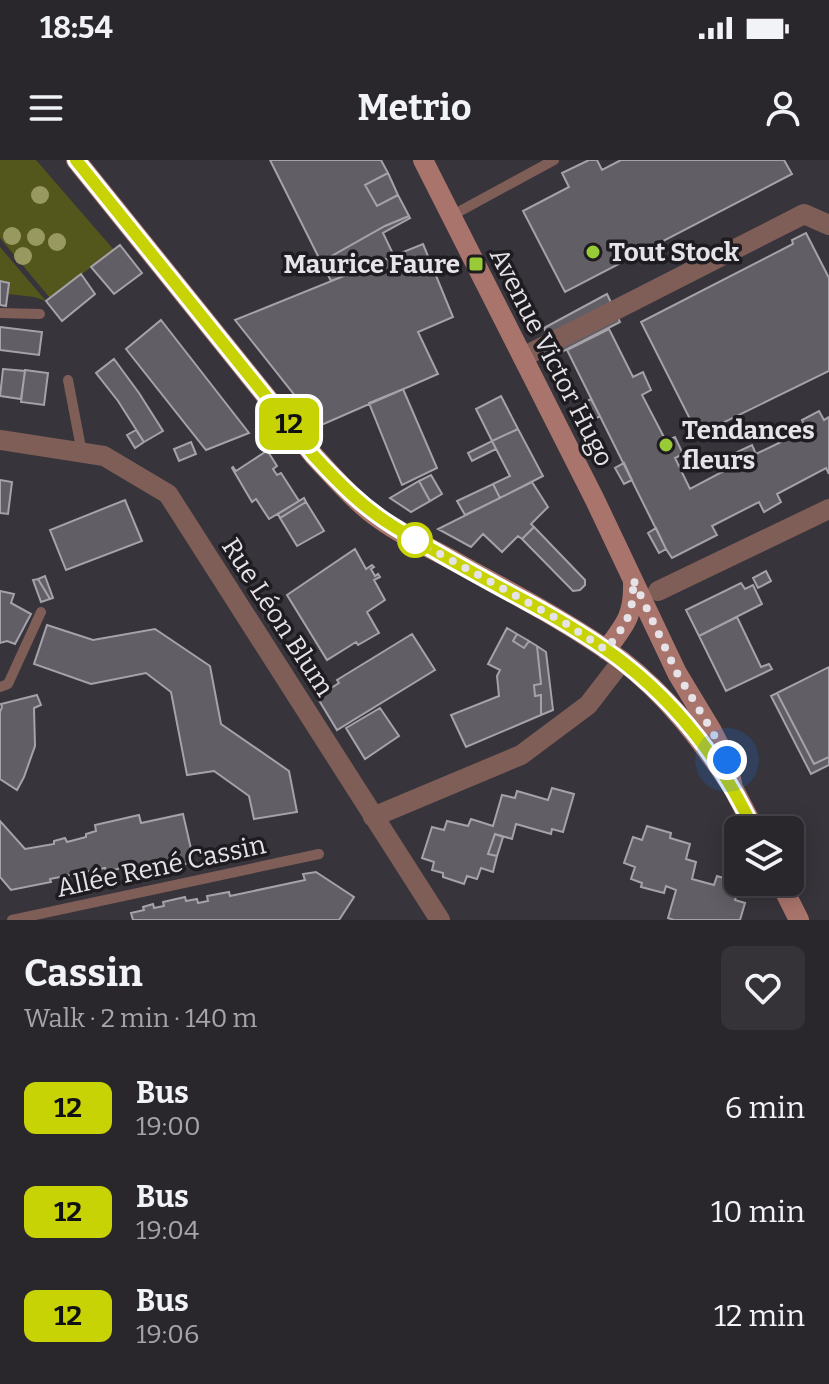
<!DOCTYPE html>
<html lang="en">
<head>
<meta charset="utf-8">
<style>
  :root { --surface:#29272c; --page:#353338; --text:#f1f3f6; --muted:#a5a5a9; --line:#454448 }
  body { margin:0; font-family:Bitter,serif; background:var(--page); color:var(--text); height:100vh; display:flex; flex-direction:column; font-size:30px; white-space:nowrap }
  * { box-sizing:border-box; margin:0 }
  p { font-size:26px; color:var(--muted) }
  .icon { flex:none; width:44px; height:44px; fill:none; stroke:currentColor; stroke-width:2; stroke-linecap:round; stroke-linejoin:round }
  .map { position:relative; height:760px; overflow:hidden }
  .side { display:flex; flex-direction:column; background:var(--surface); flex:1 }
  .side>* { flex:none }
  .badge { padding:0 16px; border-radius:12px; font-size:28px; line-height:52px }
  .buttons { position:absolute; left:724px; top:656px; display:grid; gap:16px }
  .buttons a { display:grid; place-items:center; width:80px; height:80px; border-radius:12px; background:var(--surface); box-shadow:0 4px 20px #0003,0 0 0 2px var(--line); font-size:40px }
  .you { position:absolute; width:40px; height:40px; margin:-20px; border:6px solid #fff; border-radius:50%; background:#1a73e8; box-shadow:0 0 0 12px #1a73e833 }
  .map>.badge { position:absolute; translate:-50% -50%; box-shadow:0 0 0 4px #fff }
  .round { display:grid; place-items:center; flex:none; width:84px; height:84px; border-radius:12px; background:var(--page) }
  .head { display:flex; align-items:center; justify-content:space-between; height:136px; padding:0 24px }
  h1 { font-size:38px; font-weight:700; line-height:60px }
  ul { padding:0; list-style:none }
  li { display:flex; align-items:center; gap:24px; height:104px; padding:0 24px }
  li div { flex:1 }
  li b { display:block; font-size:30px }
  li em { font-style:normal }
  li .badge { min-width:88px; font-weight:700; text-align:center }
  .status { display:flex; justify-content:space-between; align-items:center; height:56px; padding:0 40px; background:var(--surface); direction:ltr }
  .status svg { height:22px; fill:currentColor }
  header { display:flex; justify-content:space-between; align-items:center; height:104px; padding:0 24px; background:var(--surface); font-size:36px; font-weight:700 }
  .map>svg:first-child { display:block }
  .green { fill:#54571b }
  .building { fill:#615e65; stroke:#a6a2aa; stroke-width:2 }
  .lines { fill:none; stroke-linecap:round; stroke-linejoin:round }
  .lane { stroke:#805e58; stroke-width:10 }
  .street { stroke:#805e58; stroke-width:20 }
  .secondary { stroke:#a9746b; stroke-width:20 }
  .tree { fill:#979961 }
  .line-casing { stroke:#fff; stroke-width:18 }
  .line { stroke:#c7d304; stroke-width:12 }
  .walk { stroke:#e5e3e7; stroke-width:8; stroke-dasharray:0 14.4 }
  .poi-dot { fill:#98cb37; stroke:#1e1c20; stroke-width:3 }
  .stop-dot { fill:#fff; stroke:#c7d304; stroke-width:4 }
  .labels { text-anchor:middle; stroke-width:7; stroke-linejoin:round; paint-order:stroke }
  .poi-label { font-size:26px; font-weight:bold; fill:#e5e3e7; stroke:#1e1c20; text-anchor:start }
  .street-label { font-size:26px; fill:#e5e3e7; stroke:#1e1c20 }
</style>
</head>
<body>
<div class="status"><b>18:54</b><svg viewBox="0 0 49 12"><path d="M0 12V9h3v3zM5 12V6h3v6zM10 12V3h3v9zM15 12V0h3v12zM26 1h20v11H26zM47 4h2v5h-2z"/></svg></div>
<header><svg class="icon" aria-label="menu" viewBox="0 0 24 24"><path d="M4 6h16M4 12h16M4 18h16"/></svg>Metrio<svg class="icon" aria-label="person" viewBox="0 0 24 24"><circle cx="12" cy="8" r="4"/><path d="M4 21q1-7 8-7t8 7"/></svg></header>
<div class="map">
<svg width="829" height="760" viewBox="0 0 829 760">
  <rect width="100%" height="100%" fill="#37343b"/>
  <path class="green" d="M0 0H36L114 90 50 138 0 78Z
    M0 87 46 141 34 137 8 134 9 123 0 121Z"/>
  <path class="building" d="M270 0H381L388 13 365 25 377 46 398 35 409 56 385 66 321 102Z
    M589 0H597L602 10 621 0H784L792 14 565 132 523 51 569 27 562 13Z
    M388 13 398 35 377 46 365 25Z
    M409 56 410 58 383 73 394 96 331 121 321 102 385 66Z
    M806 73 829 118V211L698 275 641 162 793 84 792 80Z
    M423 84 453 157 418 172 438 214 319 266 235 160Z
    M120 85 142 113 114 134 91 107Z
    M81 114 95 134 62 161 46 141Z
    M0 121 9 123 6 146 0 145Z
    M607 134 620 162 558 194 544 168Z
    M161 160 249 273 206 290 126 189Z
    M0 167 42 172 39 195 0 190Z
    M609 169 633 217 643 212 651 230 642 235 666 281 675 277 683 294 675 298 690 329 739 303 735 293 752 285 756 294 806 270 802 260 819 251 824 260 829 257V314L826 308 777 334 781 342 764 352 759 342 712 366 717 375 672 398 666 389 567 190Z
    M114 199 139 233 163 271 144 282 118 241 96 213Z
    M3 209 25 211 21 239 0 236Z
    M25 210 48 213 44 245 21 242Z
    M403 229 437 308 402 325 369 243Z
    M501 236 518 269 492 281 476 249Z
    M591 239 600 256 591 261 583 243Z
    M518 269 543 316 500 338 493 324 510 316 492 281Z
    M136 270 144 282 135 288 127 275Z
    M492 281 496 289 472 301 468 293Z
    M191 282 196 294 179 301 174 289Z
    M265 287 277 306 273 309 277 315 281 313 299 341 269 359 256 339 252 342 232 308 233 307 236 311 265 292 263 289Z
    M624 303 632 320 624 324 615 308Z
    M431 315 442 334 430 341 419 321Z
    M0 320 12 322 8 354 0 353Z
    M419 321 430 341 411 352 390 338Z
    M532 322 548 347 531 364 534 367 522 379 518 376 502 392 483 374 471 387 438 369Z
    M493 324 500 338 465 355 457 341Z
    M304 338 306 342 280 358 278 354Z
    M125 340 142 381 66 410 50 370Z
    M306 342 324 371 297 386 280 358Z
    M534 367 585 420V425L580 430 573 431 522 379Z
    M656 368 666 389 659 393 648 373Z
    M355 389 366 409 372 405 374 407 371 409 375 416 378 414 380 417 374 420 385 440 367 452 379 473 358 485 356 482 327 500 287 435Z
    M766 411 771 421 758 428 753 418Z
    M45 416 53 438 50 439 38 419Z
    M38 419 50 439 41 442 33 420Z
    M741 423 745 429 753 425 762 444 699 476 686 450Z
    M0 431 14 434 11 443 31 454 15 484 7 481 0 483Z
    M737 457 761 507 769 504 772 509 726 531 699 476Z
    M47 465 93 480 155 469 210 506 221 564 289 611 297 652 254 659 249 636 214 611 187 615 171 532 146 513 91 524 34 504Z
    M507 468 517 474 513 481 524 488 529 481 537 486 541 524 534 525 535 536 541 535V555L466 587 451 555 499 536 497 516 500 510 488 504Z
    M412 474 435 510 337 570 317 537 339 523 337 520Z
    M517 474 529 481 524 488 513 481Z
    M537 486 546 492 553 550 541 555V535L535 536 534 525 541 524Z
    M829 507V597L814 604 777 533Z
    M777 533 814 604 829 597V605L811 614 771 536Z
    M37 535 41 545 34 548 35 586 24 617 17 630 0 619V552L2 547 1 544Z
    M380 548 399 576 365 599 346 568Z
    M552 628 574 634 563 672 552 669 551 674 516 664 512 679 495 674 488 694 497 696 493 712 481 708 477 719 467 716 464 724 443 717V713L432 710 434 702 422 698 432 667 444 670 447 661 468 666 471 659 493 666 502 635 515 638 517 631 548 640Z
    M183 654 194 702 180 705 178 702 167 704 164 709 151 712 149 704 137 706 133 703 122 705 118 709 106 711 105 708 50 719 51 722 11 730 0 717V661L25 689 54 684V681L65 678 67 682 86 677V674L96 671 95 665 139 655 141 663Z
    M647 666 671 673 670 678 690 684 686 699 696 702 692 719 714 725 717 716 740 723 735 740 745 743 740 760H674L668 758 676 730 666 726 664 733 641 727 642 723 631 719 635 707 624 703 633 677 642 680Z
    M495 674 503 677 497 696 488 694Z
    M316 712 354 737 339 760H133L131 753 144 750 143 747 153 744 154 748 164 746 163 742 185 737 186 741 197 739 198 743 208 741 207 736 229 732 230 736 305 720 303 714Z"/>
  <g class="lines">
    <path class="lane" d="M451 56 554 0
      M0 153 40 154
      M68 220 82 293
      M0 527 8 524 41 452
      M12 760 319 694"/>
    <path class="street" d="M523 197 804 54 829 65
      M0 280 104 296 168 334 440 760
      M658 431 829 349
      M373 657 521 595 588 545 622 501"/>
    <path class="secondary" d="M76 0 314 296C332 315 349 335 370 352 395 372 426 386 454 401 510 432 569 462 621 500 667 535 702 581 733 628
      M423 0 595 340 677 513 712 571 727 600 733 628 755 670
      M606 490C625 465 634 455 633 423
      M780 722 799 760"/>
  </g>
  <g class="tree">
    <circle cx="40" cy="35" r="9"/>
    <circle cx="12" cy="76" r="9"/>
    <circle cx="36" cy="77" r="9"/>
    <circle cx="57" cy="82" r="9"/>
    <circle cx="23" cy="96" r="9"/>
  </g>
  <g class="lines">
    <defs>
      <path id="line" d="M76 0 314 296C338 322 362 347 393 366 441 396 492 423 542 450 570 466 599 483 624 503 680 547 724 606 754 670"/>
    </defs>
    <use href="#line" class="line-casing"/>
    <use href="#line" class="line"/>
    <path class="walk" d="M415 380 565 463 606 490C627 462 634 455 633 419L677 513 712 571 727 600"/>
  </g>
  <g class="poi-dot">
    <circle cx="593" cy="92" r="8"/>
    <rect x="468" y="96" width="16" height="16" rx="4"/>
    <circle cx="666" cy="285" r="8"/>
  </g>
  <circle class="stop-dot" cx="415" cy="380" r="16"/>
  <g class="labels">
    <g class="poi-label">
      <text x="609" y="101">Tout Stock</text>
      <text x="460" y="113" text-anchor="end">Maurice Faure</text>
      <text x="682" y="279">Tendances<tspan x="682" dy="30">fleurs</tspan></text>
    </g>
    <g class="street-label">
      <text transform="translate(552 197) rotate(63)" y="9">Avenue Victor Hugo</text>
      <text transform="translate(278 457) rotate(57)" y="9">Rue Léon Blum</text>
      <text transform="translate(161 706) rotate(-12)" y="9">Allée René Cassin</text>
    </g>
  </g>
</svg>
<div class="buttons">
<a><svg class="icon" aria-label="layers" viewBox="0 0 24 24"><path d="M12 4l9 5-9 5-9-5zM3 14l9 5 9-5"/></svg></a>
</div>
<div class="you" style="left:727px;top:600px"></div>
<b class="badge" style="left:289px;top:264px;background:#c7d304;color:#111">12</b>
</div>
<section class="side">
<div class="head"><div><h1>Cassin</h1><p>Walk · 2 min · 140 m</p></div><a class="round"><svg class="icon" aria-label="heart" viewBox="0 0 24 24"><path d="M12 20l-8-8c-3-5 5-10 8-4 3-6 11-1 8 4z"/></svg></a></div>
<ul>
<li><span class="badge" style="background:#c7d304;color:#111">12</span><div><b>Bus</b><p>19:00</p></div><em>6 min</em></li>
<li><span class="badge" style="background:#c7d304;color:#111">12</span><div><b>Bus</b><p>19:04</p></div><em>10 min</em></li>
<li><span class="badge" style="background:#c7d304;color:#111">12</span><div><b>Bus</b><p>19:06</p></div><em>12 min</em></li>
</ul>
</section>
</body>
</html>
